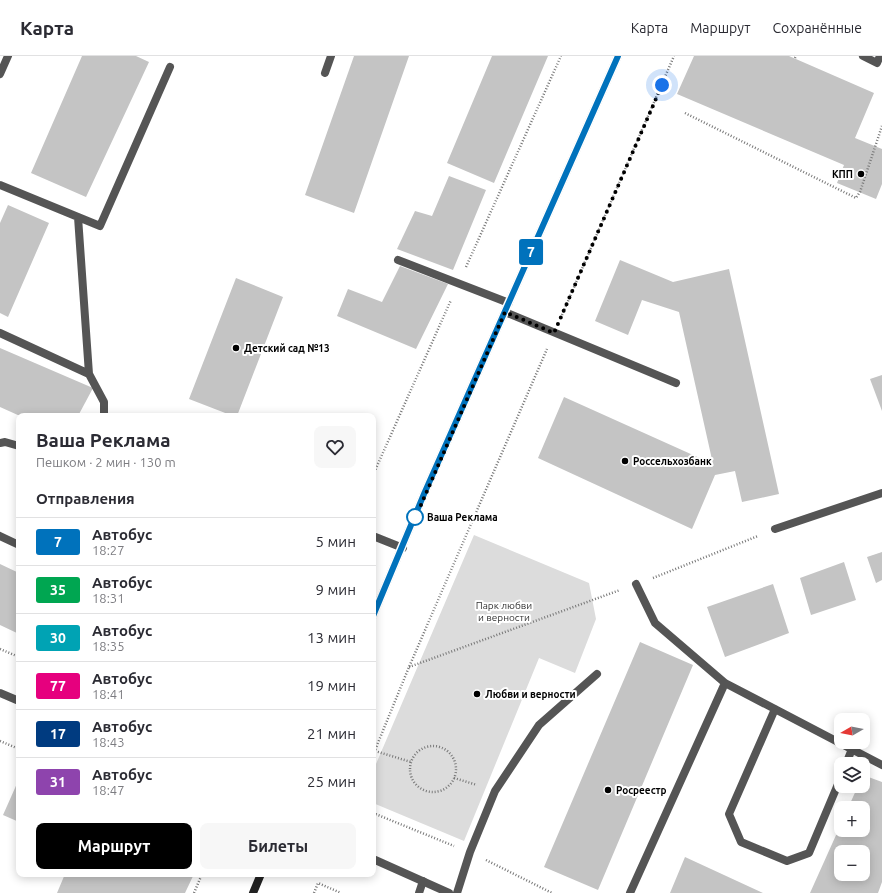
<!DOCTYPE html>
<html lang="ru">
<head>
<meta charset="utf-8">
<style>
  :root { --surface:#fff; --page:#f7f7f7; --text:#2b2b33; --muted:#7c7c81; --line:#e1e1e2; --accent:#000 }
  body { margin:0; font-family:Ubuntu,sans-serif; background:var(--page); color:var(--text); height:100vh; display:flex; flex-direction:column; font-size:15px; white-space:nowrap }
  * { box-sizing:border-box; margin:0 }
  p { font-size:13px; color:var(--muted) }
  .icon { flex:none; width:22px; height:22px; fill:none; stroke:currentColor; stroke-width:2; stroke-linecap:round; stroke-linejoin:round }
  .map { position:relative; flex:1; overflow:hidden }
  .side { position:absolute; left:16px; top:357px; width:360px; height:464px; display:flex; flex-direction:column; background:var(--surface); border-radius:8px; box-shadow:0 2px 10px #0003 }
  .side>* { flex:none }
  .badge { padding:0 8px; border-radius:3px; font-size:14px; line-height:26px }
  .needle { width:26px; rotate:261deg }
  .controls { position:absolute; left:834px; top:657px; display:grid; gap:8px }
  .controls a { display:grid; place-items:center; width:36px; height:36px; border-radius:8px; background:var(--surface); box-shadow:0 2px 10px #0003; font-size:20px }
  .you { position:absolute; width:20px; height:20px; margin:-10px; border:3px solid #fff; border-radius:50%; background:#1a73e8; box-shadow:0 0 0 6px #1a73e833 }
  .map>.badge { position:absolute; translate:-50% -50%; box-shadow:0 0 0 2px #fff }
  h2 { padding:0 20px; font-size:15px; line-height:36px }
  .round { display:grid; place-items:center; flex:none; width:42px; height:42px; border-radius:8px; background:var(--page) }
  .summary { display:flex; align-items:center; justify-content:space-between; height:68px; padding:0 20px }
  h1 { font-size:19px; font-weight:700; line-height:30px }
  .cta { display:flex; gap:8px; margin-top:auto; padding:8px 20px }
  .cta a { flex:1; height:46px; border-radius:8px; background:var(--accent); color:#fff; font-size:16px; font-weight:700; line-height:46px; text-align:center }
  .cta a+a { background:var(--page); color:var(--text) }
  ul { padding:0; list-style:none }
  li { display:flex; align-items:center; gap:12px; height:48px; padding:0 20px; border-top:1px solid var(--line) }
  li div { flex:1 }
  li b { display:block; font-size:15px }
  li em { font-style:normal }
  li .badge { min-width:44px; font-weight:700; text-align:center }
  header { display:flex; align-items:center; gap:24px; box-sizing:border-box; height:56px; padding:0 20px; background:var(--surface); border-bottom:1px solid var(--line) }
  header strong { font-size:19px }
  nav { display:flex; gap:22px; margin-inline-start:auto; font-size:14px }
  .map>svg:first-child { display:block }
  .green { fill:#dcdcdc }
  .building { fill:#c4c4c4; fill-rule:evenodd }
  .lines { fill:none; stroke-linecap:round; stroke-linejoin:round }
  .path { stroke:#777; stroke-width:2.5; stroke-dasharray:1 2; stroke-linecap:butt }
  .service { stroke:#555; stroke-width:8 }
  .minor { stroke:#555; stroke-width:8 }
  .secondary { stroke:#222; stroke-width:8 }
  .line-casing { stroke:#fff; stroke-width:9 }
  .line { stroke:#0072bc; stroke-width:6 }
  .walk { stroke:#000; stroke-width:4; stroke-dasharray:0 7.2 }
  .poi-dot { fill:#000; stroke:#fff; stroke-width:1.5 }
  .stop-dot { fill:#fff; stroke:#0072bc; stroke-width:2 }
  .labels { text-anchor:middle; stroke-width:4; stroke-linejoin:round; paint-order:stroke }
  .poi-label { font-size:10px; font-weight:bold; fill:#000; stroke:#fff; text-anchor:start }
  .stop-label { font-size:10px; font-weight:bold; fill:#000; stroke:#fff; text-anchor:start }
  .park-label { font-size:10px; fill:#333; stroke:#fff }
</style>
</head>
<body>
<header>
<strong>Карта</strong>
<nav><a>Карта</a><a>Маршрут</a><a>Сохранённые</a></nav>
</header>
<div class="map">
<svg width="882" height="837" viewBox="0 0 882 837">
  <rect width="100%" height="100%" fill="#fff"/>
  <path class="green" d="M474 479 589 527 596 563 575 617 539 602 464 785 373 747V715Z"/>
  <path class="building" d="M82 0H136L149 6 86 141 31 117Z
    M354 0H409L354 157 305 139Z
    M492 0H548L494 127 447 107Z
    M694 0H789L874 37 855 82 882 93V128L876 143 837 127 844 109 677 38Z
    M449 120 486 134 453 214 397 193 415 155 432 160Z
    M8 149 49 167 8 261 0 257V167Z
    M620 204 673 226 729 213 779 438 742 446 735 415 715 419 692 473 538 402 564 341 713 408 679 256 642 244 628 279 595 265Z
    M400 210 448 228 416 293 337 260 348 233 382 246Z
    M236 222 283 241 237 360H233L189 343Z
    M0 292 93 332 78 360H20L0 351Z
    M882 319V355L870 323Z
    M882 496V524L876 527 867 501Z
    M844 506 856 544 811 559 800 522Z
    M0 508 19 517V578L0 569Z
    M773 528 789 577 725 601 707 551Z
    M640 586 693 609 598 834 544 811Z
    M863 719 882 726V826L878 837H810L841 768V774H863V752H848L858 730H863ZM841 796H863V818H841Z
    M19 723V766L3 759Z
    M685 801 763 837H670Z
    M65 818H194L185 837H57Z"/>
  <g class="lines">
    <path class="path" d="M795 2 796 0
      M685 57 856 142 860 136 882 70
      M466 211 561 0
      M562 259 674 0
      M373 419 451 244
      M653 522 758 480
      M0 593 19 601
      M409 611 620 534
      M0 685 19 693
      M410 713a23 23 0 1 1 46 0a23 23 0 1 1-46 0Z
      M375 695 411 706
      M373 699 409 611 547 293
      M454 722 477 729
      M373 757 454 790
      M486 804 552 837
      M194 837 202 818
      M314 837 318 827 341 837"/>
    <path class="service" d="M863 0 877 7 880 0
      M325 17 331 0
      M0 129 100 170 170 11
      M78 161 89 318
      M398 204 509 247
      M505 256 676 327
      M0 277 89 318 104 346V360
      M0 387 5 386 19 390
      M0 480 19 489
      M373 480 403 492
      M636 528 655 567 725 627 882 709
      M775 653 729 758 741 786 787 805 809 797 841 721
      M846 708 852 693
      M419 837 423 825
      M457 837 470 796 495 735 539 669 597 618
      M630 837 725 627"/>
    <path class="minor" d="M0 18 8 0
      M775 473 882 437
      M0 637 19 645
      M373 803 449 837"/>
    <path class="secondary" d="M373 560 424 438 618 0
      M253 837 261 818"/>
  </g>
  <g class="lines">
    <defs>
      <path id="line" d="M373 560 424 438 618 0"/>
    </defs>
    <use href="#line" class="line-casing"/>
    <use href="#line" class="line"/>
    <path class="walk" d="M415 461 414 465 505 256 554 277 662 29"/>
  </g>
  <g class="poi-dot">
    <circle cx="861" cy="118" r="4"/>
    <circle cx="236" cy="292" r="4"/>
    <circle cx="625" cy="405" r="4"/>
    <circle cx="477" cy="638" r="4"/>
    <circle cx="608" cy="734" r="4"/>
  </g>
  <circle class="stop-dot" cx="415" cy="461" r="8"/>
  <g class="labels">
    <g class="poi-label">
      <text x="853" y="122" text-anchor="end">КПП</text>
      <text x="244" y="296">Детский сад №13</text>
      <text x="633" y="409">Россельхозбанк</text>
      <text x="485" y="642">Любви и верности</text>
      <text x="616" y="738">Росреестр</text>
    </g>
    <g class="stop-label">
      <text x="427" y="465">Ваша Реклама</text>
    </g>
    <g class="park-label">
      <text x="504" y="553">Парк любви<tspan x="504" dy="12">и верности</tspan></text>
    </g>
  </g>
</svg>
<div class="controls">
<a><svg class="needle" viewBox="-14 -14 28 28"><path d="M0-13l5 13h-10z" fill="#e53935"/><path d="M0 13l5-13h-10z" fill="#7c7c81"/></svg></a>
<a><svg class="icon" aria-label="layers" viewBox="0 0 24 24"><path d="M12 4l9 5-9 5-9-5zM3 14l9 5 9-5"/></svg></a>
<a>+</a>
<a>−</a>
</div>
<div class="you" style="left:662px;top:29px"></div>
<b class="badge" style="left:531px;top:196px;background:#0072bc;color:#fff">7</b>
<section class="side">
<div class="summary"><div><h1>Ваша Реклама</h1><p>Пешком · 2 мин · 130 m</p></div><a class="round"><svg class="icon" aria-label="heart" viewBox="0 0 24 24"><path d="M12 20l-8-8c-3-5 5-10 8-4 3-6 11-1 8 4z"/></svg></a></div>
<h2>Отправления</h2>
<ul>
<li><span class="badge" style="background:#0072bc;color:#fff">7</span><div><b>Автобус</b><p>18:27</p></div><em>5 мин</em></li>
<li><span class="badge" style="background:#00a651;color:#fff">35</span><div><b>Автобус</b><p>18:31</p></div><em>9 мин</em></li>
<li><span class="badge" style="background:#00a3b4;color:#fff">30</span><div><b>Автобус</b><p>18:35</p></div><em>13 мин</em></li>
<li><span class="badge" style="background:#e6007e;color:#fff">77</span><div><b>Автобус</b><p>18:41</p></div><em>19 мин</em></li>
<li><span class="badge" style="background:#003b80;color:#fff">17</span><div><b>Автобус</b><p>18:43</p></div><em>21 мин</em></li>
<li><span class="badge" style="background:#8e44ad;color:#fff">31</span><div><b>Автобус</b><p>18:47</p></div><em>25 мин</em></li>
</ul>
<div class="cta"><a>Маршрут</a><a>Билеты</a></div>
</section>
</div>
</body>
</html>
